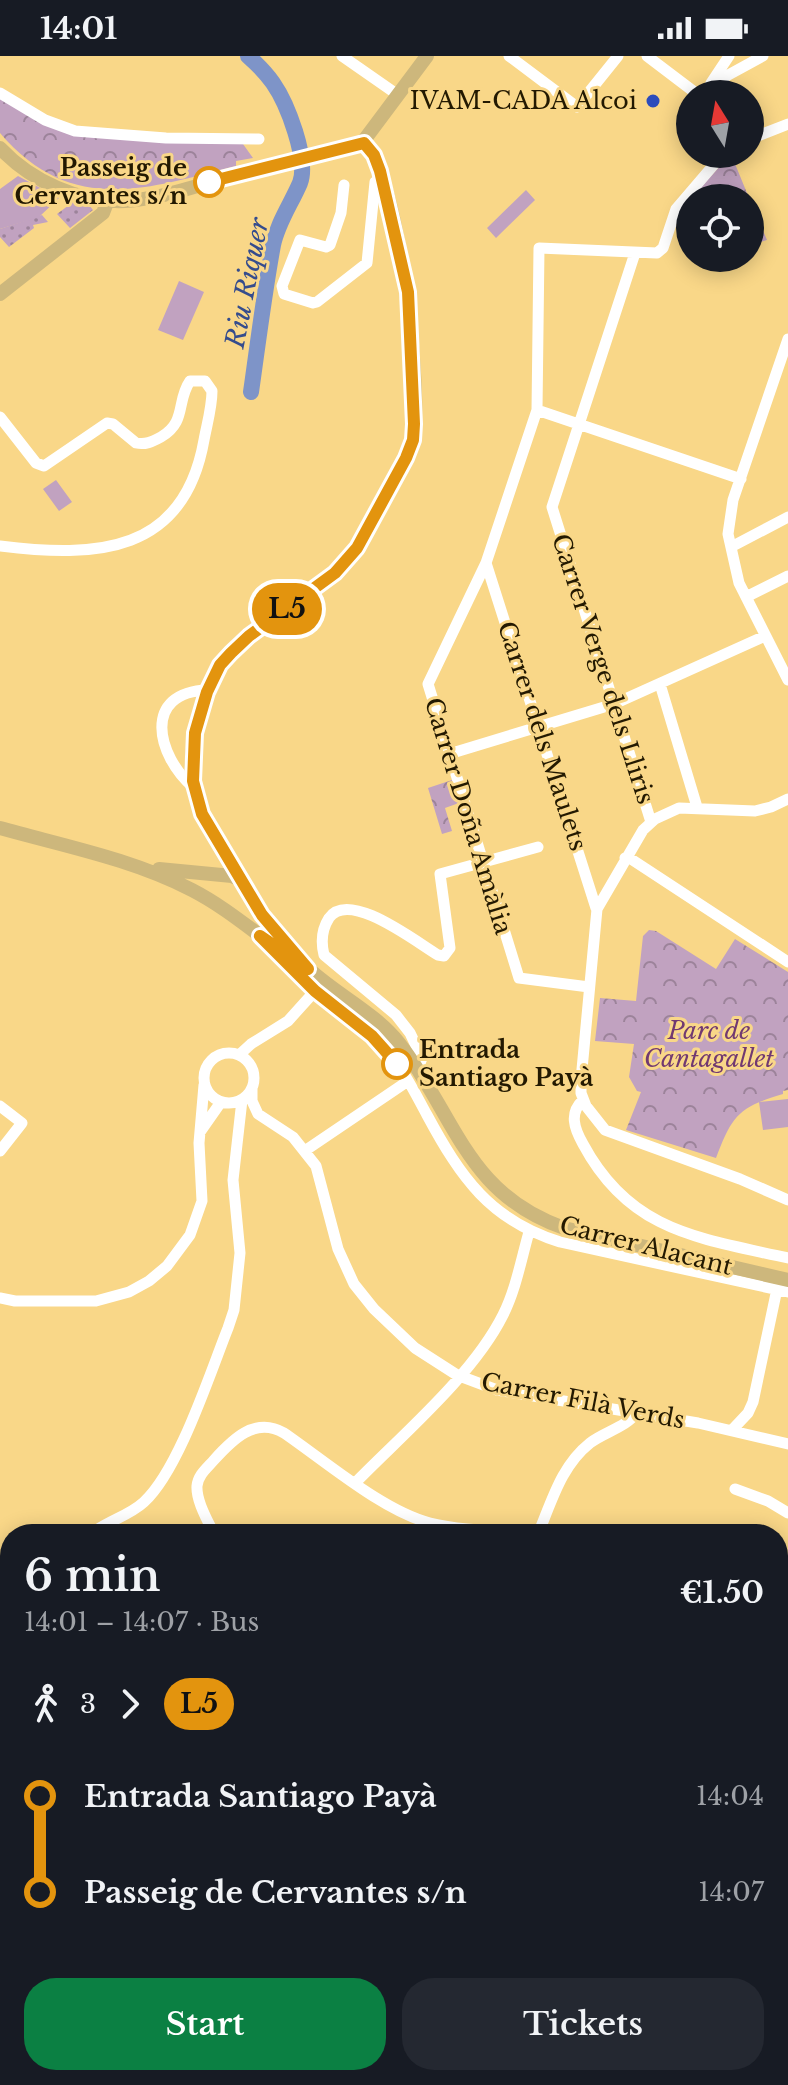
<!DOCTYPE html>
<html lang="en">
<head>
<meta charset="utf-8">
<style>
  :root { --surface:#171b24; --page:#242831; --text:#f1f3f6; --muted:#9ea1a6; --accent:#0b8043 }
  body { margin:0; font-family:"Libre Baskerville",serif; background:var(--page); color:var(--text); height:100vh; display:flex; flex-direction:column; font-size:30px; white-space:nowrap }
  * { box-sizing:border-box; margin:0 }
  p { font-size:26px; color:var(--muted) }
  .icon { flex:none; width:44px; height:44px; fill:none; stroke:currentColor; stroke-width:2; stroke-linecap:round; stroke-linejoin:round }
  .map { position:relative; flex:1; overflow:hidden }
  .details { position:absolute; left:0px; top:1468px; width:788px; height:562px; display:flex; flex-direction:column; background:var(--surface); border-radius:32px 32px 0 0; box-shadow:0 4px 20px #0003 }
  .details>* { flex:none }
  .badge { padding:0 16px; border-radius:26px; font-size:28px; line-height:52px }
  .needle { width:52px; rotate:349deg }
  .tools { position:absolute; left:676px; top:24px; display:grid; gap:16px }
  .tools a { display:grid; place-items:center; width:88px; height:88px; border-radius:50%; background:var(--surface); box-shadow:0 4px 20px #0003; font-size:40px }
  .map>.badge { position:absolute; translate:-50% -50%; box-shadow:0 0 0 4px #fff }
  .legs { display:flex; align-items:center; gap:12px; height:88px; padding:0 24px; font-size:26px }
  .legs p { margin-inline-start:auto }
  .overview { display:flex; align-items:center; justify-content:space-between; height:136px; padding:0 24px }
  h1 { font-size:44px; font-weight:600; line-height:60px }
  .button { display:flex; gap:16px; margin-top:auto; padding:16px 24px }
  .button a { flex:1; height:92px; border-radius:32px; background:var(--accent); color:#fff; font-size:32px; font-weight:600; line-height:92px; text-align:center }
  .button a+a { background:var(--page); color:var(--text) }
  ul { padding:0 24px; list-style:none }
  li { display:flex; align-items:center; gap:28px; height:96px; font-size:30px }
  li i { display:grid; place-items:center; width:12px; height:100%; margin:0 10px; background:currentColor }
  li i::after { content:''; width:20px; height:20px; margin:-10px; border:6px solid; border-radius:50%; background:var(--surface) }
  li p { margin-inline-start:auto }
  li:first-child i { background:linear-gradient(#0000 50%,currentColor 0) }
  li:last-child i { background:linear-gradient(currentColor 50%,#0000 0) }
  .status { display:flex; justify-content:space-between; align-items:center; height:56px; padding:0 40px; background:var(--surface); direction:ltr }
  .status svg { height:22px; fill:currentColor }
  .map>svg:first-child { display:block }
  .grass { fill:url(#grass-dots) }
  .park { fill:url(#park-crowns) }
  .garden { fill:#c1a2c0 }
  .lines { fill:none; stroke-linecap:round; stroke-linejoin:round }
  .river { stroke:#7e94c8; stroke-width:16 }
  .minor { stroke:#fff; stroke-width:11 }
  .major { stroke:#cdb77c; stroke-width:14 }
  .line-1-casing { stroke:#fff; stroke-width:18 }
  .line-1 { stroke:#e3940e; stroke-width:12 }
  .poi-dot { fill:#2c4cbc; stroke:#f9d788; stroke-width:3 }
  .stop-1-dot { fill:#fff; stroke:#e3940e; stroke-width:4 }
  .labels { text-anchor:middle; stroke-width:6; stroke-linejoin:round; paint-order:stroke }
  .poi-label { font-size:24px; fill:#231901; stroke:#f9d788; text-anchor:end }
  .stop-label { font-size:24px; font-weight:bold; fill:#231901; stroke:#f9d788; text-anchor:end }
  .street-label { font-size:24px; fill:#231901; stroke:#f9d788 }
  .park-label { font-size:24px; font-style:italic; fill:#713971; stroke:#f9d788 }
  .water-label { font-size:26px; font-style:italic; fill:#354c8d; stroke:#f9d788 }
</style>
</head>
<body>
<div class="status"><b>14:01</b><svg viewBox="0 0 49 12"><path d="M0 12V9h3v3zM5 12V6h3v6zM10 12V3h3v9zM15 12V0h3v12zM26 1h20v11H26zM47 4h2v5h-2z"/></svg></div>
<div class="map">
<svg width="788" height="2029" viewBox="0 0 788 2029">
  <defs>
    <pattern id="grass-dots" width="8" height="8" patternUnits="userSpaceOnUse" patternTransform="scale(2)"><rect width="8" height="8" fill="#c1a2c0"/><path d="M2 2h.1M6 6h.1" fill="none" stroke="#9c839a" stroke-width="1.8" stroke-linecap="round"/></pattern>
    <pattern id="park-crowns" width="20" height="18" patternUnits="userSpaceOnUse" patternTransform="scale(2)"><rect width="20" height="18" fill="#c1a2c0"/><path d="M2 6a3 3 0 1 1 6 0M12 15a3 3 0 1 1 6 0" fill="none" stroke="#9c839a"/></pattern>
  </defs>
  <rect width="100%" height="100%" fill="#f9d788"/>
  <path class="grass" d="M73 146 89 149 93 154 70 172 57 158Z
    M42 159 48 166 33 169 34 172 9 191 0 181V173Z"/>
  <path class="park" d="M0 41 41 67 243 88 253 102 236 105V110C146 133 71 160 0 77Z
    M731 98 749 142H691Z
    M750 144 767 184 757 187 755 195 750 191Z
    M452 724 459 747 445 752 452 775 442 778 428 732Z
    M649 874 656 875 716 913 735 883 788 916V1034L783 1035V1038C738 1051 732 1060 716 1102L626 1074 641 1036 637 1035 629 1021 634 988 595 985 600 942 636 945 643 880Z"/>
  <path class="garden" d="M18 120 59 142 39 161 0 173V133Z
    M526 134 535 144 496 182 487 172Z
    M179 225 204 236 183 284 158 274Z
    M56 424 72 446 59 455 43 433Z
    M788 1043V1071L763 1074 759 1046Z"/>
  <g class="lines">
    <path class="river" d="M248 0C257 8 266 17 273 27 287 47 309 103 300 127 291 148 278 166 273 189 264 238 258 287 251 336"/>
    <path class="minor" d="M342 0 398 39
      M509 0 577 51 618 0
      M647 0 697 38
      M711 27 729 0
      M710 29 763 0
      M0 37 45 64 75 75 166 82 259 83
      M750 83 788 68
      M344 129 341 157 330 189 326 191 300 184 282 230 284 238 313 247 317 246 367 207 375 126 382 124
      M635 197 552 451 651 766
      M788 283 733 444 728 478 739 527 788 624
      M537 354 741 423
      M0 361 36 407 44 410 107 367 113 368 136 387C145 389 152 386 161 381 187 366 176 345 190 325H205L212 335C212 351 207 368 204 384 184 498 96 502 0 490
      M731 491 788 461
      M486 507 596 852
      M746 541 788 520
      M660 628 697 751
      M449 698 614 648 765 580
      M193 731C157 700 141 636 208 634
      M788 743 771 751 755 755 679 752 655 763 643 774 597 853 581 1024V1037L586 1050 605 1074 740 1123 788 1144
      M625 802 631 803 788 906
      M277 898C290 911 303 925 317 937 342 957 372 974 392 1000 406 1018 416 1039 427 1059 461 1122 490 1164 560 1186L788 1236
      M589 931 519 922 428 628 486 507 537 354 539 192 657 197 663 192 676 153 723 98
      M204 1022a25 25 0 1 1 50 0a25 25 0 1 1-50 0Z
      M239 999 251 988 288 965 315 935
      M417 1015 422 1002 410 977 396 959 324 899C321 887 322 873 329 862 349 833 416 886 438 899L444 900 450 892 440 818 538 791
      M252 1033V1045L258 1058 293 1081 316 1110 338 1193 354 1228 374 1253 415 1292 457 1319 497 1334 698 1367 788 1388
      M583 1044C569 1057 574 1072 583 1088 630 1176 699 1182 788 1202
      M0 1050 22 1067 0 1095
      M200 1076 221 1046
      M306 1094 408 1025
      M0 1242 15 1245H96L129 1236 149 1225 167 1210 190 1179 202 1145 199 1087 204 1029
      M732 1374 748 1357 753 1346 777 1233
      M356 1426C403 1378 473 1319 503 1259 516 1233 521 1204 529 1176
      M735 1433 768 1445 788 1457
      M91 1478C107 1465 129 1460 144 1446 179 1414 210 1317 228 1272L234 1254 240 1197 233 1124 242 1044
      M214 1478C208 1465 196 1445 197 1430 198 1419 207 1412 214 1404 232 1384 255 1360 284 1377 325 1405 383 1455 430 1467 463 1475 500 1475 534 1478
      M538 1478C552 1445 561 1410 590 1387 604 1376 627 1371 637 1356
      M778 1580 788 1590"/>
    <path class="major" d="M362 87C398 107 423 340 413 383 407 410 375 459 361 486 326 540 256 557 220 609 209 626 203 646 198 666 192 689 189 714 195 738 200 760 214 777 225 797 250 838 273 882 310 914 339 940 375 957 399 987 456 1060 466 1138 564 1172L788 1224
      M362 87 427 0
      M0 92C31 125 79 147 125 145 161 143 198 129 232 120 276 110 320 100 362 87
      M0 238 103 157 108 144
      M0 772C64 790 132 803 192 834 227 852 256 878 288 900
      M159 813 232 820 241 824"/>
  </g>
  <g class="lines">
    <defs>
      <path id="line-1" d="M209 126 364 87 374 99 380 115 408 236 414 368 413 384 406 402 357 492 335 517 249 580 231 597 220 609 207 636 195 677 193 725 202 758 262 859 308 913 260 880 315 935 372 980 397 1008"/>
    </defs>
    <use href="#line-1" class="line-1-casing"/>
    <use href="#line-1" class="line-1"/>
  </g>
  <circle class="poi-dot" cx="653" cy="45" r="8"/>
  <g class="stop-1-dot">
    <circle cx="209" cy="126" r="14"/>
    <circle cx="397" cy="1008" r="14"/>
  </g>
  <g class="labels">
    <g class="poi-label">
      <text x="637" y="53">IVAM-CADA Alcoi</text>
    </g>
    <g class="stop-label">
      <text x="187" y="120">Passeig de<tspan x="187" dy="28">Cervantes s/n</tspan></text>
      <text x="419" y="1002" text-anchor="start">Entrada<tspan x="419" dy="28">Santiago Payà</tspan></text>
    </g>
    <g class="street-label">
      <text transform="translate(603 613) rotate(72)" y="8">Carrer Verge dels Lliris</text>
      <text transform="translate(542 680) rotate(72)" y="8">Carrer dels Maulets</text>
      <text transform="translate(468 760) rotate(73)" y="8">Carrer Doña Amàlia</text>
      <text transform="translate(646 1190) rotate(14)" y="8">Carrer Alacant</text>
      <text transform="translate(583 1345) rotate(11)" y="8">Carrer Filà Verds</text>
    </g>
    <g class="park-label">
      <text x="709" y="983">Parc de<tspan x="709" dy="28">Cantagallet</tspan></text>
    </g>
    <g class="water-label">
      <text transform="translate(247 227) rotate(-79)" y="9">Riu Riquer</text>
    </g>
  </g>
</svg>
<div class="tools">
<a><svg class="needle" viewBox="-14 -14 28 28"><path d="M0-13l5 13h-10z" fill="#e53935"/><path d="M0 13l5-13h-10z" fill="#9ea1a6"/></svg></a>
<a><svg class="icon" aria-label="locate" viewBox="0 0 24 24"><circle cx="12" cy="12" r="6"/><path d="M12 2v4M12 18v4M2 12h4M18 12h4"/></svg></a>
</div>
<b class="badge" style="left:287px;top:553px;background:#e3940e;color:#111">L5</b>
<section class="details">
<div class="overview"><div><h1>6 min</h1><p>14:01 – 14:07 · Bus</p></div><b>€1.50</b></div>
<div class="legs"><svg class="icon" aria-label="walk" viewBox="0 0 24 24"><circle cx="13" cy="4" r="2"/><path d="M13 8l-2 6 4 7M11 14l-3 7M7 12l3-4h3l4 4"/></svg>3<svg class="icon" aria-label="forward" viewBox="0 0 24 24"><path d="M9 5l7 7-7 7"/></svg><b class="badge" style="background:#e3940e;color:#111">L5</b></div>
<ul>
<li><i style="color:#e3940e"></i><b>Entrada Santiago Payà</b><p>14:04</p></li>
<li><i style="color:#e3940e"></i><b>Passeig de Cervantes s/n</b><p>14:07</p></li>
</ul>
<div class="button"><a>Start</a><a>Tickets</a></div>
</section>
</div>
</body>
</html>
